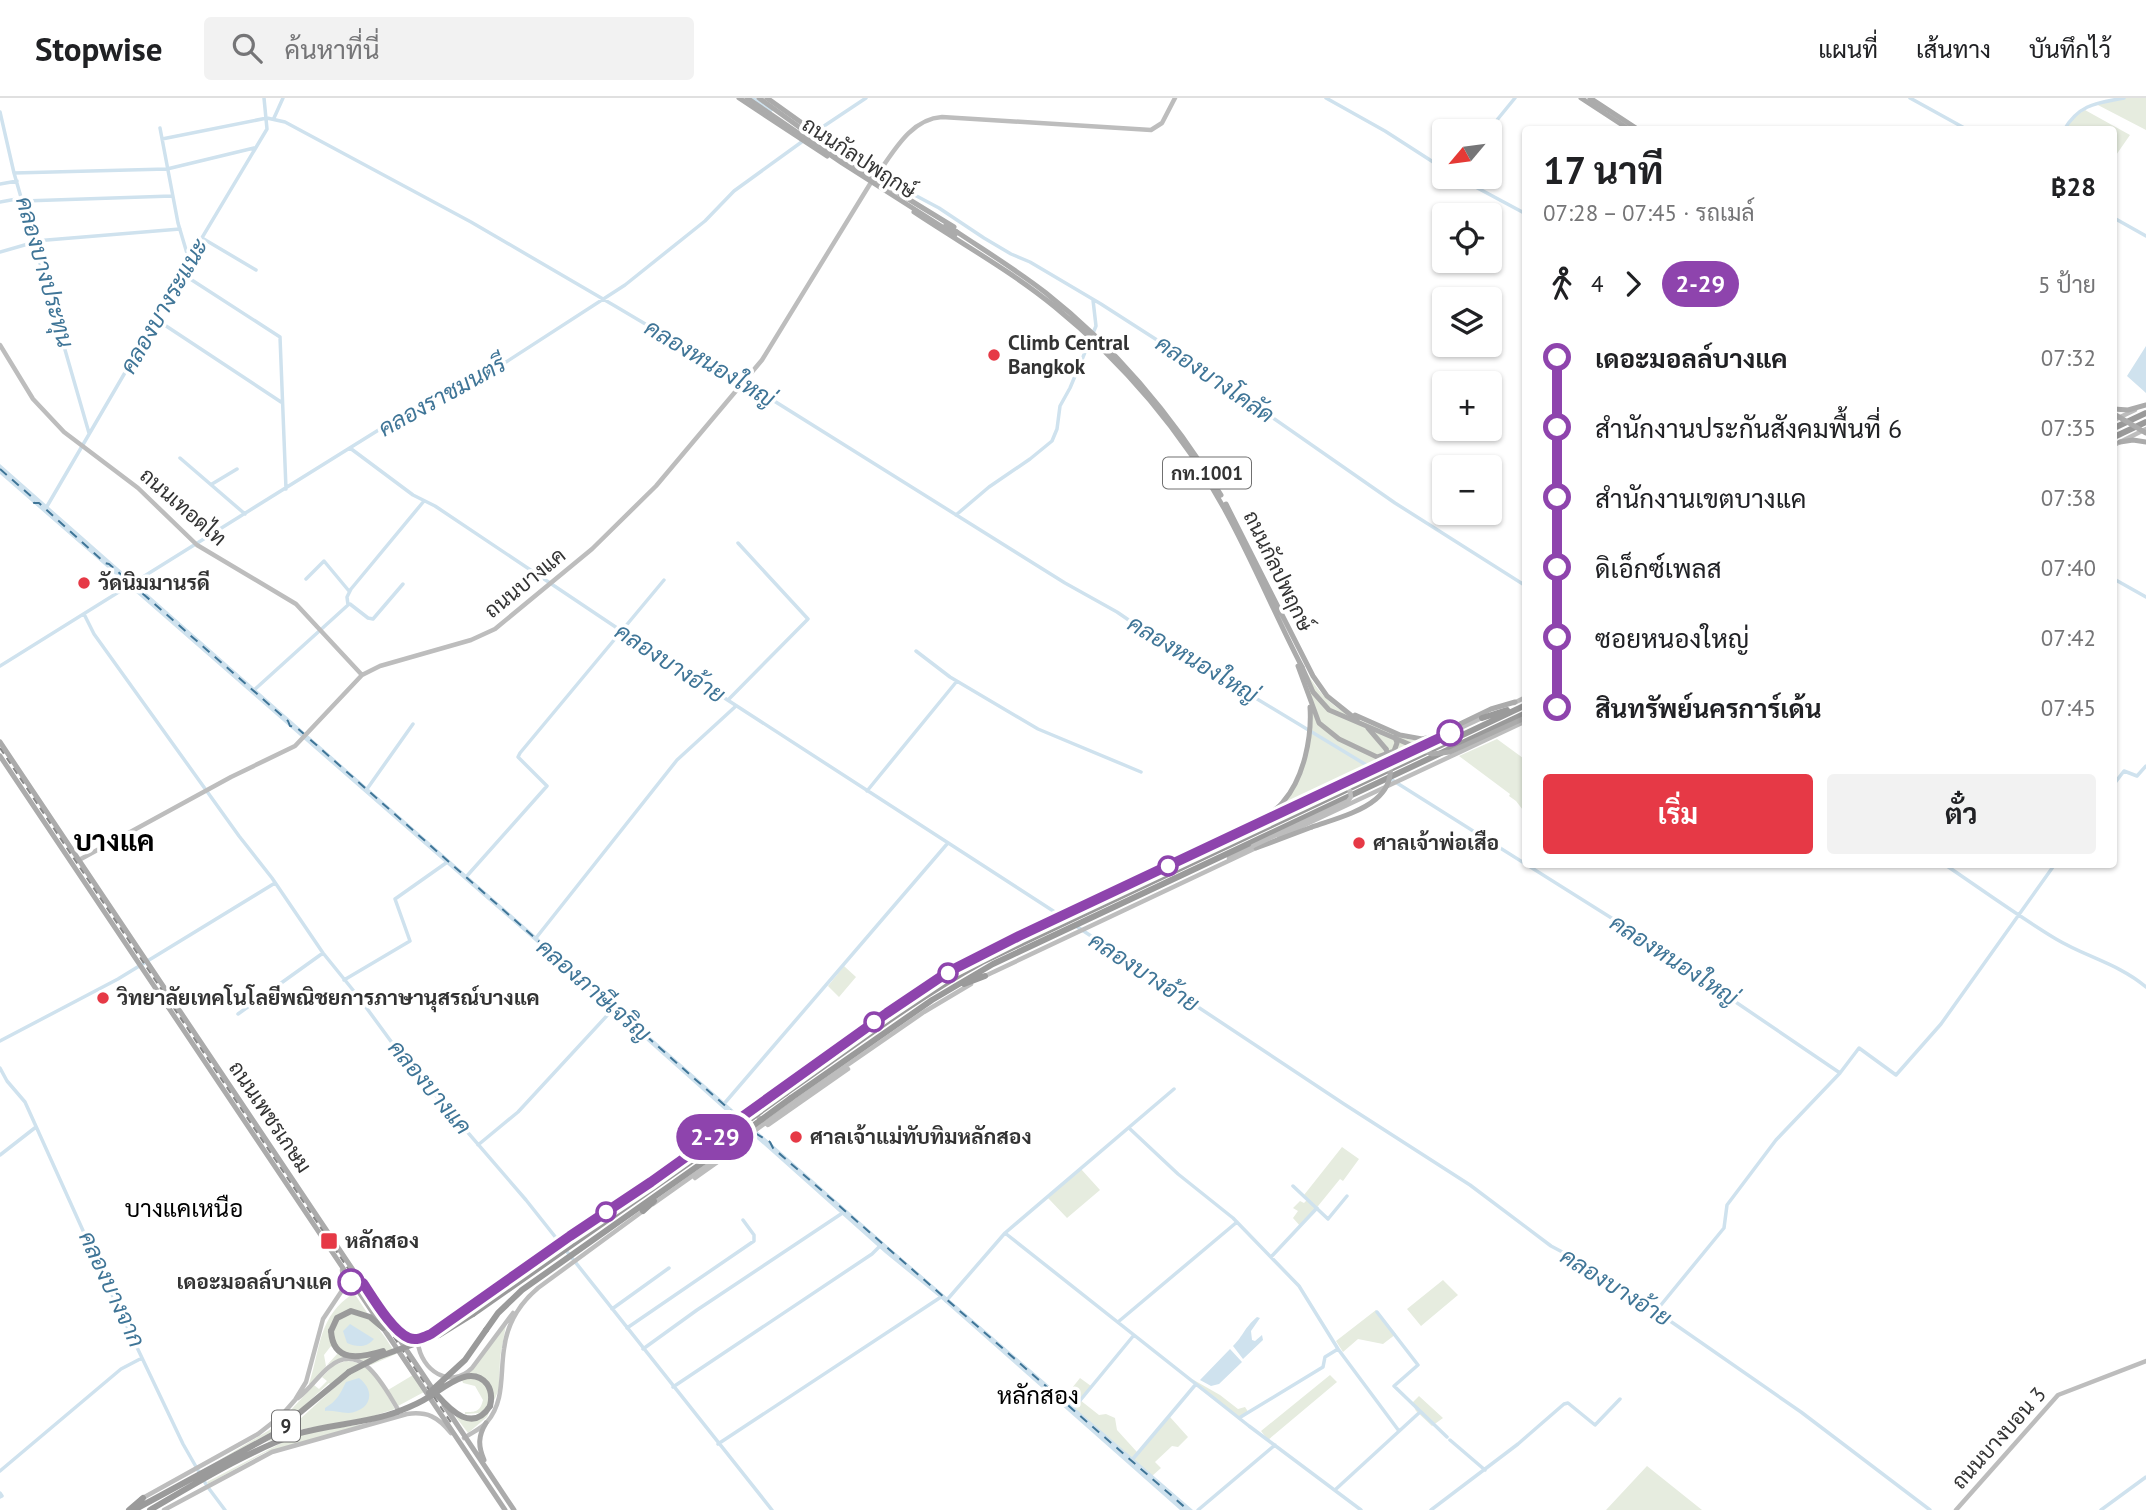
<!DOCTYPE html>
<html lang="th">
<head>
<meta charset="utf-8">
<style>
  :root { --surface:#fff; --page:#f2f2f2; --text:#202124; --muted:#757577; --line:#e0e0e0; --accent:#e63946 }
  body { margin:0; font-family:"PT Sans",Sarabun,sans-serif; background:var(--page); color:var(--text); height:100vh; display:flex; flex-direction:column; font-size:26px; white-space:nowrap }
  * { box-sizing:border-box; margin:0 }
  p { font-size:23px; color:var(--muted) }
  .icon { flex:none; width:38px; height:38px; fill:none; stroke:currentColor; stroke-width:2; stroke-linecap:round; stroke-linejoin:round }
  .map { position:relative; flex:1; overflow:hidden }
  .details { position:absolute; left:1522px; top:28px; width:595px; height:742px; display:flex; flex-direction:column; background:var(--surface); border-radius:7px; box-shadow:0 2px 5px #0004 }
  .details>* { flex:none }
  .badge { padding:0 14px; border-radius:23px; font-size:24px; line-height:46px }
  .needle { width:46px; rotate:241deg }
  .tools { position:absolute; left:1432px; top:21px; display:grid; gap:14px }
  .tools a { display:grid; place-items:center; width:70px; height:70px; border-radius:7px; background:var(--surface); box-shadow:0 2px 5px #0004; font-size:35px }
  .map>.badge { position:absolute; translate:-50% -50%; box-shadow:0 0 0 4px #fff }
  .legs { display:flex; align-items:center; gap:10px; height:77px; padding:0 21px; font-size:23px }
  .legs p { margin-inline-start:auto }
  .headline { display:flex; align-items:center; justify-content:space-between; height:119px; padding:0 21px }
  h1 { font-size:38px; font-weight:700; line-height:52px }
  .action { display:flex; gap:14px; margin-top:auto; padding:14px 21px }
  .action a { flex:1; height:80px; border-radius:7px; background:var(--accent); color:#fff; font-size:28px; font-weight:700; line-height:80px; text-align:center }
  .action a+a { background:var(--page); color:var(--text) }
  ul { padding:0 21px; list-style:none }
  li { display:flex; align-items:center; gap:24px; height:70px; font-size:26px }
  li i { display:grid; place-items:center; width:10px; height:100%; margin:0 9px; background:currentColor }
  li i::after { content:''; width:18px; height:18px; margin:-9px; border:5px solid; border-radius:50%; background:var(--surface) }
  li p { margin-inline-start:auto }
  li:first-child i { background:linear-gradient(#0000 50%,currentColor 0) }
  li:last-child i { background:linear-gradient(currentColor 50%,#0000 0) }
  header { display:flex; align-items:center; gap:42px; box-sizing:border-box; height:98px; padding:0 35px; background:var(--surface); border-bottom:2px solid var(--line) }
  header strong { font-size:33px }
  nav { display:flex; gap:38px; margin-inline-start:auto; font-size:24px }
  .search { width:490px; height:63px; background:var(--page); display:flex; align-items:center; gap:18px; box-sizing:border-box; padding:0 24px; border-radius:7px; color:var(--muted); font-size:26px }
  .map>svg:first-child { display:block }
  .green { fill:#e6ecdf }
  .water { fill:#cfe2ee }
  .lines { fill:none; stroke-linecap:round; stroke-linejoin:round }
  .canal { stroke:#cfe2ee; stroke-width:3.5 }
  .ferry { stroke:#3f7597; stroke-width:2; stroke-dasharray:9 7; stroke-linecap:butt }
  .secondary { stroke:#bdbdbd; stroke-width:4.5 }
  .primary { stroke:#ababab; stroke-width:5 }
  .highway { stroke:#9a9a9a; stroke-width:6 }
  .rail { stroke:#888; stroke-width:2; stroke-dasharray:7 5; stroke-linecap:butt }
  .secondary-bridge { stroke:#bdbdbd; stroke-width:4.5 }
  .primary-bridge { stroke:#ababab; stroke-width:5 }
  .highway-bridge { stroke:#9a9a9a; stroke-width:6 }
  .line-1-casing { stroke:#fff; stroke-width:16 }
  .line-1 { stroke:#8e44ad; stroke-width:10 }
  .poi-dot { fill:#e63946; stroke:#fff; stroke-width:2.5 }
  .stop-1-dot { fill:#fff; stroke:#8e44ad; stroke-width:3.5 }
  .labels { text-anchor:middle; stroke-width:7; stroke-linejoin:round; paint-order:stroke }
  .shield { fill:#fff; stroke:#707070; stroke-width:2 }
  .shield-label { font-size:19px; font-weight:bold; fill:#333 }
  .street-label { font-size:21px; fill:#333; stroke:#fff }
  .poi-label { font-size:21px; font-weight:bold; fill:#333; stroke:#fff; text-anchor:start }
  .stop-label { font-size:21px; font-weight:bold; fill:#333; stroke:#fff; text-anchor:end }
  .water-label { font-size:23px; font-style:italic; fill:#3f7597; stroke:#fff }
  .quarter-label { font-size:24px; fill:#000; stroke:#fff }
  .district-label { font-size:28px; font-weight:bold; fill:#000; stroke:#fff }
</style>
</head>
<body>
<header>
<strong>Stopwise</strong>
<div class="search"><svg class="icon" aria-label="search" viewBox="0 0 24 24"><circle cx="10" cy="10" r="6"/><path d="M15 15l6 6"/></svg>ค้นหาที่นี่</div>
<nav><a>แผนที่</a><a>เส้นทาง</a><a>บันทึกไว้</a></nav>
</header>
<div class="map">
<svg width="2146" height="1412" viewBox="0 0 2146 1412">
  <rect width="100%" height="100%" fill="#fff"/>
  <path class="green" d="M2117 0H2146V32L2094 5Z
    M2085 12 2130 37 2114 60V32L2065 31 2074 19Z
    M1304 570C1325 605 1337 613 1374 628 1390 635 1404 642 1421 643L1387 662 1277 713C1312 666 1318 626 1304 570Z
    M1497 641 1523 660 1526 656V716L1516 703 1509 698 1510 696 1459 658Z
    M844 868 856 879 839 899 828 888Z
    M1342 1049 1359 1061 1343 1083 1340 1081 1301 1129 1293 1120 1298 1113 1293 1110 1300 1103 1304 1105 1308 1101 1304 1097Z
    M1081 1071 1100 1092 1067 1120 1048 1100Z
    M1443 1182 1458 1197 1421 1228 1407 1211Z
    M354 1195 368 1216C348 1209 327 1216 329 1241L334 1240C332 1232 333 1227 340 1221 362 1197 386 1241 396 1256L371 1267C355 1258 343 1258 327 1267L338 1255 331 1248 324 1257 326 1268 311 1287 309 1286C321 1249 318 1218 354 1195Z
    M1376 1212 1396 1236 1383 1246 1358 1241 1343 1254 1336 1243Z
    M506 1227 500 1260 499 1291 487 1319 468 1335 456 1319 457 1317C475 1324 488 1318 493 1300H490L488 1308 480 1315 465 1316V1314C476 1314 480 1314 483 1302L475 1288 463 1285 461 1279 471 1272Z
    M346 1263C372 1263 383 1291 395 1311L370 1319 303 1331 267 1344 300 1321 334 1290 329 1285 282 1328 213 1366 276 1328 314 1287 319 1291 327 1283 322 1279 334 1267Z
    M413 1277 424 1294 398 1308 388 1292Z
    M1330 1277 1337 1284 1268 1342 1261 1333Z
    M1080 1280 1091 1288 1080 1302 1099 1317 1106 1316 1115 1320 1117 1332 1137 1354 1170 1319 1188 1339 1178 1349 1172 1348 1155 1364 1161 1370 1152 1378 1063 1300 1067 1296 1076 1303 1080 1297 1072 1290Z
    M1192 1281 1220 1297 1238 1311 1245 1309 1249 1315 1239 1321 1196 1288Z
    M1419 1298 1443 1320 1432 1328 1416 1313 1412 1305Z
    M375 1324 266 1354 208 1386 207 1384 283 1344 307 1335Z
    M1647 1368 1702 1412H1606Z"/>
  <path class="water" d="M2146 248V295L2127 278Z
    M0 366 890 1150 1193 1412H1180L939 1199 885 1155 535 843 0 376Z
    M1257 1219 1260 1220 1251 1233 1252 1242 1255 1243 1262 1237 1263 1242 1243 1261 1233 1248C1244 1237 1244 1230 1257 1219Z
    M350 1226 374 1241 373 1242C366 1250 356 1249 347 1245L343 1233Z
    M1230 1251 1242 1264 1219 1286 1211 1288 1200 1282Z
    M359 1280C377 1294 370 1313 348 1315 340 1315 332 1312 325 1313V1310C337 1303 340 1296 346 1284Z"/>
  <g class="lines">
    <path class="canal" d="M752 0 771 12
      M1326 0 1385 33 1444 71
      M1910 0 1968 32
      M0 14 14 75 89 335
      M274 20 283 0
      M160 30 178 125 189 162
      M2064 32C2079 6 2097 5 2124 0
      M1488 33 1515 0
      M812 36 866 0
      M162 41 267 20 285 24 471 124 615 208 755 291 1065 485 1117 514 1152 538 1162 548 1181 555 1373 671
      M828 47 851 63 939 110 984 140 1011 156 1030 164 1101 206 1213 278 1395 405 1526 488
      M14 75 167 71 254 50
      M1457 79 1526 116
      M0 86 17 83
      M24 103 172 98
      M0 104 22 100
      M2114 120 2146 138
      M202 140 256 172
      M35 143 180 131
      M0 154 35 144
      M181 175 280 239 286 391
      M154 220 281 304
      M350 350 413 397 435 408 635 542 1061 818
      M180 360 245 416
      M212 386 237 371
      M46 410 137 254 154 220 267 31 264 0
      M956 417 989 389 1030 361 1052 343 1057 331 1060 308 1070 290 1096 228 1093 202
      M306 481 324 463 349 493
      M2114 481 2146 499
      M350 506 368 520 373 521 403 486
      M84 516 94 536 239 738 272 780 323 855 357 897 401 957 526 1102 772 1412
      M916 553 950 579 1038 631 1141 674
      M0 568 393 323 421 307 461 291 503 266 625 187 705 123 734 93 803 43
      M253 593 348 507 347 499 351 491 424 403
      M728 602 808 521 738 445
      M1389 680 1621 826 1840 975 1776 1042 1727 1107 1724 1130 1656 1213
      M2114 686 2124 673 2137 678 2146 668
      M367 691 413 626
      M867 693 957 583
      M1944 766C1981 791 2018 818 2056 841 2086 859 2119 866 2146 889
      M466 779 547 688 518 659 520 655 664 482
      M1076 828 1344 1006 1470 1087 1551 1148 1583 1165 1673 1225 1801 1314 1930 1412
      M536 840 677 662 736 608
      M344 882 410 843 395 801 446 765
      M238 916 323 855
      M0 943 118 881 275 785
      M0 970 7 983 25 1004 85 1137 96 1154 113 1199 183 1346 207 1388 225 1412
      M1840 975 1859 950 1896 977 1941 926 2055 766
      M723 1007 947 746
      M1129 1030 1178 1076 1233 1120 1299 1188 1338 1251 1399 1333
      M478 1047 518 1014 614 910
      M0 1057 36 1029
      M1293 1088 1328 1121 1347 1098
      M1005 1135 1249 1328 1361 1412
      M1271 1159 1317 1110
      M946 1203 1005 1135 1174 991
      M612 1211 669 1170
      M1377 1214 1418 1267 1394 1288 1447 1339
      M1118 1224 1237 1124
      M627 1230 754 1143V1137L743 1122
      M643 1251 697 1212 844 1114
      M673 1289 872 1156 880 1148
      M1073 1311 1134 1237
      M1239 1320 1323 1269 1325 1259 1338 1251
      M1450 1342 1485 1372
      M718 1346 941 1199
      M1132 1362 1196 1286
      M0 1373 121 1271 142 1260
      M1336 1391 1420 1314
      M0 1395 2 1398 0 1399
      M1198 1412 1275 1347
      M1431 1412 1518 1346 1564 1306 1568 1305 1595 1327 1620 1301
      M2101 1412 2146 1379"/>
    <path class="ferry" d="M0 371 33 400 34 405H39L105 465 109 466 288 623 290 628 296 629 738 1019
      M755 1035 770 1044 773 1050 1188 1412"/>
    <path class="secondary" d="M874 81C892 57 909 21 942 19L1151 32 1162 25 1175 0
      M0 247 33 301 64 334 138 390 197 447 296 506 362 577
      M2114 322 2135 312
      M2114 347 2146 331
      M1514 605 1526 599
      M1398 658 1427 642
      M1264 722 1484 619
      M1279 739 1526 623
      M1217 748 1241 737
      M1229 760 1253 748
      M79 762 231 679 295 648 362 577 380 568 471 542 495 531 592 451 656 388 762 262 870 86
      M1017 839 1250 729
      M985 878 1258 749
      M865 931 948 874 1009 843
      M815 964 751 1008V1013L768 1027 848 971
      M781 992 855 939
      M794 1004 924 914 971 886
      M650 1082 728 1026H732L745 1038 746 1044 695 1080
      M650 1086 702 1048
      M653 1106 715 1062
      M341 1190 343 1182 342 1172
      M388 1220C402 1237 408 1246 431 1236L639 1092
      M418 1245C421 1272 450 1292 472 1270L513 1215
      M298 1300C310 1291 318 1278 329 1269 362 1241 385 1291 399 1313
      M464 1340C471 1335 481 1331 487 1324 505 1303 500 1276 504 1251 507 1226 519 1206 538 1190L643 1113
      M141 1401 258 1336 281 1318 295 1302 306 1284 323 1221 345 1188 353 1183
      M164 1412 272 1354 407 1316C427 1313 438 1319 451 1335
      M1956 1412 2058 1297 2146 1263"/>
    <path class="primary" d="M739 0 827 58
      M767 0 809 30 833 55 954 129
      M1581 0 1630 32
      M1590 0 1639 32
      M914 114C962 146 1011 173 1055 209 1123 264 1183 335 1225 412 1253 463 1275 517 1302 569
      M957 134C987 154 1018 173 1046 195 1117 251 1174 320 1221 397
      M2114 311 2128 312 2146 307
      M2120 344 2133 342 2146 344
      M1226 406 1313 578 1327 598 1357 622
      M1298 568 1319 625 1339 641 1377 659 1394 653 1397 645 1395 639
      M1355 617 1400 637 1422 641 1435 638 1491 611 1515 604
      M1368 630 1386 651
      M0 644 434 1293
      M0 658 505 1412
      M1247 730C1260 722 1274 715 1283 704 1304 680 1312 639 1310 609
      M1256 750 1312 729
      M444 1307 514 1412
      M484 1362C478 1348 478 1338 486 1325"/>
    <path class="highway" d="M2114 330 2146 315
      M2114 339 2146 324
      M1482 620 1507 612
      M1001 851 1019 838
      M964 886 985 878
      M853 940 881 924
      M786 995C851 950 913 902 982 864L1526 607
      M791 1000 932 902 993 866 1526 615
      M639 1095 651 1085
      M643 1113 654 1103
      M473 1216 706 1053
      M486 1232 498 1215 522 1192 712 1058
      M331 1233 337 1220 351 1213 370 1219 383 1230
      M437 1297C451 1313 473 1335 490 1308
      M129 1412 143 1400
      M134 1412 274 1336 349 1274
      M150 1412C193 1387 250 1352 297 1336 330 1326 364 1326 397 1314"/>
    <path class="rail" d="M0 650 452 1326"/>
    <path class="secondary-bridge" d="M1241 737 1340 690 1347 689 1350 693 1351 699 1348 703 1253 748
      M702 1048 781 992
      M715 1062 794 1004"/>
    <path class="primary-bridge" d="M747 0 842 65 955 137
      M759 0 813 39
      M946 127 957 134
      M2114 316 2146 335
      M1302 569 1313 594 1329 612 1432 656 1450 654 1525 620
      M1312 729C1349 716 1407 704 1386 651"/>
    <path class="highway-bridge" d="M706 1053 786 995
      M712 1058 791 1000
      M331 1233C333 1265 360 1260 383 1253
      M349 1274 378 1259 439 1237 473 1216
      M429 1295 465 1262 486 1232
      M397 1314C407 1310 418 1306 427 1300 443 1291 470 1265 487 1286 492 1293 492 1300 490 1308"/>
  </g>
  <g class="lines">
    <defs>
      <path id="line-1" d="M351 1184 363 1185C373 1200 393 1234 409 1240 417 1243 424 1239 431 1236L570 1138 651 1084 887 915 948 874 1019 838 1450 635"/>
    </defs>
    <use href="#line-1" class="line-1-casing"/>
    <use href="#line-1" class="line-1"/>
  </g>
  <g class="poi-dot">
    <circle cx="994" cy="257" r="7"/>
    <circle cx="84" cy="485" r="7"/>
    <circle cx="1359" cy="745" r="7"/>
    <circle cx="103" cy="900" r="7"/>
    <circle cx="796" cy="1039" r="7"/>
    <rect x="320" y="1134" width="18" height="18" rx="3.5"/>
  </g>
  <g class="stop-1-dot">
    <circle cx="1450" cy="635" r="12"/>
    <circle cx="1168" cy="768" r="9"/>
    <circle cx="948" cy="875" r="9"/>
    <circle cx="874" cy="924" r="9"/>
    <circle cx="606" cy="1114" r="9"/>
    <circle cx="351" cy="1184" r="12"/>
  </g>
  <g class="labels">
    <g class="shield">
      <rect x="1163" y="359.5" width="88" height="31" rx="5"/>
      <rect x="272" y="1312.5" width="28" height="31" rx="5"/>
    </g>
    <g class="shield-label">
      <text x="1207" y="382">กท.1001</text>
      <text x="286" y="1335">9</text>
    </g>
    <g class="street-label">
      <text transform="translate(859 60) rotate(33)" y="7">ถนนกัลปพฤกษ์</text>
      <text transform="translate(183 409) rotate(41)" y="7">ถนนเทอดไท</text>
      <text transform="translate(1278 473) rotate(64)" y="7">ถนนกัลปพฤกษ์</text>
      <text transform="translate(525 485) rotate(-39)" y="7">ถนนบางแค</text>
      <text transform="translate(270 1019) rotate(56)" y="7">ถนนเพชรเกษม</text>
      <text transform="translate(1999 1340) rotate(-48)" y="7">ถนนบางบอน 3</text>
    </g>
    <g class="poi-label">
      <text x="1008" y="252">Climb Central<tspan x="1008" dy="24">Bangkok</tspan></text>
      <text x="98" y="492">วัดนิมมานรดี</text>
      <text x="1373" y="752">ศาลเจ้าพ่อเสือ</text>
      <text x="117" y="907">วิทยาลัยเทคโนโลยีพณิชยการภาษานุสรณ์บางแค</text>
      <text x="810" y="1046">ศาลเจ้าแม่ทับทิมหลักสอง</text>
      <text x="345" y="1150">หลักสอง</text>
    </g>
    <g class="stop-label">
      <text x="332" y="1191">เดอะมอลล์บางแค</text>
    </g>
    <g class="water-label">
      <text transform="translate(45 174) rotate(74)" y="8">คลองบางประทุน</text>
      <text transform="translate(164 208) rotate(-60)" y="8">คลองบางระแนะ</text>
      <text transform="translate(710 265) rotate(31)" y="8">คลองหนองใหญ่</text>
      <text transform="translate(1215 281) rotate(34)" y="8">คลองบางโคลัด</text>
      <text transform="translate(442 298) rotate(-29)" y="8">คลองราชมนตรี</text>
      <text transform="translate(1193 561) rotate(31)" y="8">คลองหนองใหญ่</text>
      <text transform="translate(670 565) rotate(33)" y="8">คลองบางอ้าย</text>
      <text transform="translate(1674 862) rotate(33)" y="8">คลองหนองใหญ่</text>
      <text transform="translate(1144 874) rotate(33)" y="8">คลองบางอ้าย</text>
      <text transform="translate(594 892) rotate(41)" y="8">คลองภาษีเจริญ</text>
      <text transform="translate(430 989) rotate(50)" y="8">คลองบางแค</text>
      <text transform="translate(1616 1189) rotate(32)" y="8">คลองบางอ้าย</text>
      <text transform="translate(112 1191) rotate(65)" y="8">คลองบางจาก</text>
    </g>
    <g class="quarter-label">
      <text x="184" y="1119">บางแคเหนือ</text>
      <text x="1038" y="1306">หลักสอง</text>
    </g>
    <g class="district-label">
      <text x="114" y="753">บางแค</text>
    </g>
  </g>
</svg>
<div class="tools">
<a><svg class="needle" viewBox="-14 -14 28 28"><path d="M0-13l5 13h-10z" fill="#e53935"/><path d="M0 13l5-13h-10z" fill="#757577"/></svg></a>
<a><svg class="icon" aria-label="locate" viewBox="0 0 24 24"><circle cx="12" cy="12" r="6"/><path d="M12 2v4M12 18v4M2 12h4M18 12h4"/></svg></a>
<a><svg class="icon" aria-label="layers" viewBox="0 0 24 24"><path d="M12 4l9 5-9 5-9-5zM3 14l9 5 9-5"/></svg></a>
<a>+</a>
<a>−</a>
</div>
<b class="badge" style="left:715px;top:1039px;background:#8e44ad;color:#fff">2-29</b>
<section class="details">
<div class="headline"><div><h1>17 นาที</h1><p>07:28 – 07:45 · รถเมล์</p></div><b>฿28</b></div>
<div class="legs"><svg class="icon" aria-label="walk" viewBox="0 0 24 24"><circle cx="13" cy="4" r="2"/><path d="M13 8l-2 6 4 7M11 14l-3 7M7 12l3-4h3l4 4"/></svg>4<svg class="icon" aria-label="forward" viewBox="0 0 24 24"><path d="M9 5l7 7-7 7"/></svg><b class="badge" style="background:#8e44ad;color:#fff">2-29</b><p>5 ป้าย</p></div>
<ul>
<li><i style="color:#8e44ad"></i><b>เดอะมอลล์บางแค</b><p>07:32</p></li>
<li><i style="color:#8e44ad"></i><span>สำนักงานประกันสังคมพื้นที่ 6</span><p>07:35</p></li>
<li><i style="color:#8e44ad"></i><span>สำนักงานเขตบางแค</span><p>07:38</p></li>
<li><i style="color:#8e44ad"></i><span>ดิเอ็กซ์เพลส</span><p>07:40</p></li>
<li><i style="color:#8e44ad"></i><span>ซอยหนองใหญ่</span><p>07:42</p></li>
<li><i style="color:#8e44ad"></i><b>สินทรัพย์นครการ์เด้น</b><p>07:45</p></li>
</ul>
<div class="action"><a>เริ่ม</a><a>ตั๋ว</a></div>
</section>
</div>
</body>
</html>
